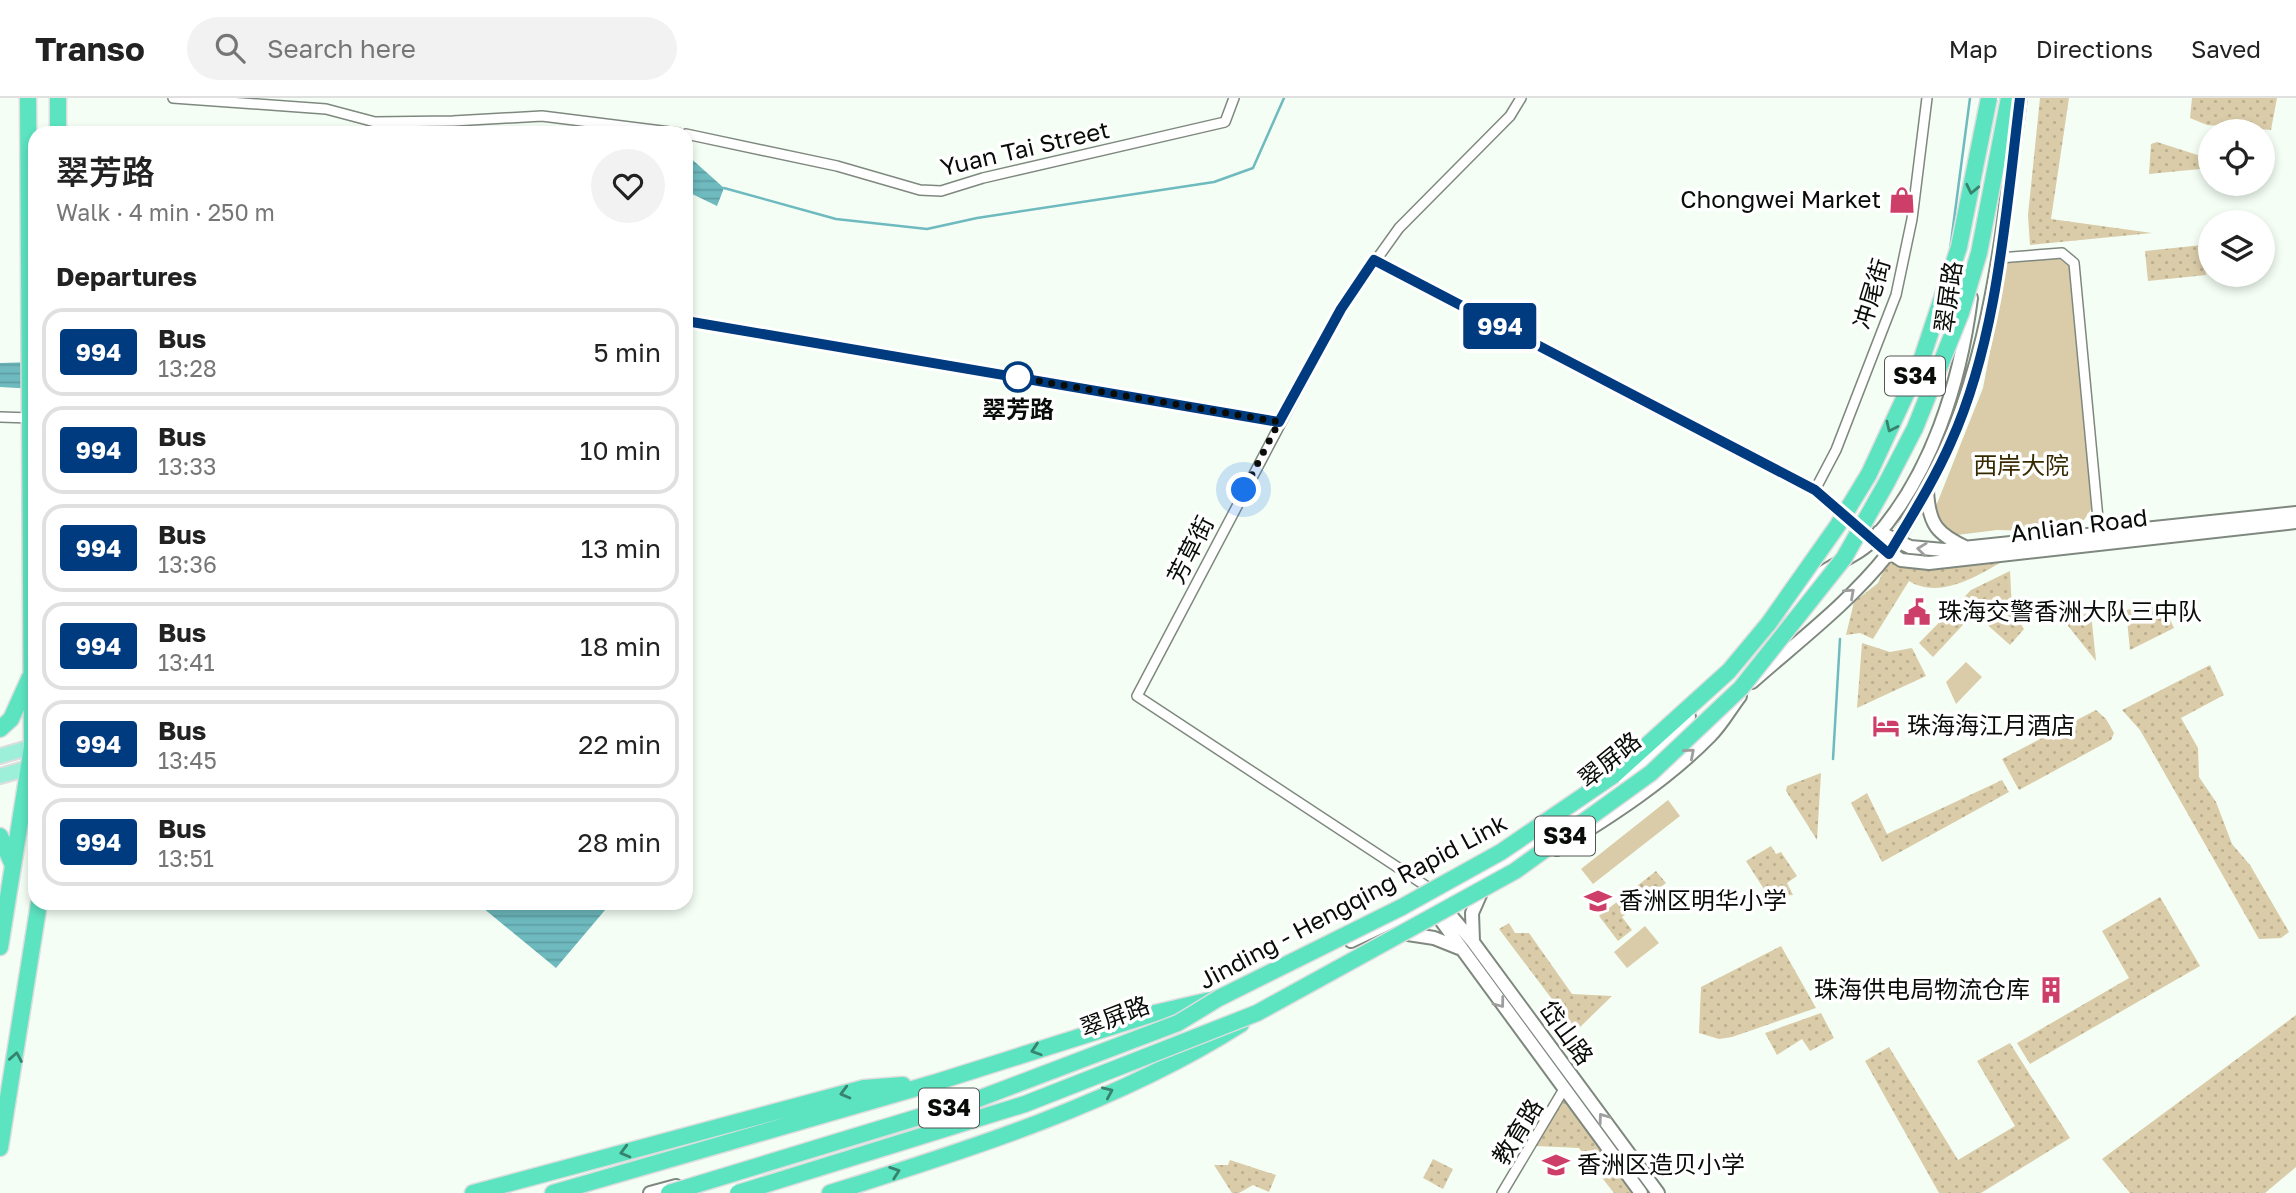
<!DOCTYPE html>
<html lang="en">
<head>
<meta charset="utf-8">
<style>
  :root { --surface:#fff; --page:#f2f2f2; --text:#222; --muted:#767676; --line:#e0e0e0 }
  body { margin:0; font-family:"Golos Text","Noto Sans SC",sans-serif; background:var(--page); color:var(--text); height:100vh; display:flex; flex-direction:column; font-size:26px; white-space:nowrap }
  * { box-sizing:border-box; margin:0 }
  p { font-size:23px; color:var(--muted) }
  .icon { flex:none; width:38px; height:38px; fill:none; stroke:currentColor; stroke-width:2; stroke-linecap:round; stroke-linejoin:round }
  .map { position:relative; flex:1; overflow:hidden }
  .panel { position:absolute; left:28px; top:28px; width:665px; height:784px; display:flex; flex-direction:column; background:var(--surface); border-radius:21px; box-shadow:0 4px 10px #0003 }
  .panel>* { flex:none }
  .badge { padding:0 14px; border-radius:5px; font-size:24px; line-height:46px }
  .controls { position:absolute; left:2198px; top:21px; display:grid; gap:14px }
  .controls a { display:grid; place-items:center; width:77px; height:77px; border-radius:50%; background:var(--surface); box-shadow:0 4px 10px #0003; font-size:35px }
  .you { position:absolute; width:35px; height:35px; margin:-18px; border:5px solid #fff; border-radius:50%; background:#1a73e8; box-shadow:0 0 0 10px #1a73e833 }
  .map>.badge { position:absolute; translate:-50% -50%; box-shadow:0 0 0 4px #fff }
  h2 { padding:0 28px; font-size:26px; line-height:63px }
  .round { display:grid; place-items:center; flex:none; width:74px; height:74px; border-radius:37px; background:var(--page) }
  .overview { display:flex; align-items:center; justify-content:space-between; height:119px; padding:0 28px }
  h1 { font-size:33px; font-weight:600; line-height:52px }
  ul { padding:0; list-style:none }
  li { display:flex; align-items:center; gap:21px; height:88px; margin:0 14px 10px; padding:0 14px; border:4px solid var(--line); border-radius:21px }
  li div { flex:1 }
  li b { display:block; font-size:26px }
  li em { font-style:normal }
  li .badge { min-width:77px; font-weight:700; text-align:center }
  header { display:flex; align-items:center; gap:42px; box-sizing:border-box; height:98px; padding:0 35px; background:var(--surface); border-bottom:2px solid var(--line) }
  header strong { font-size:33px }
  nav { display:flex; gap:38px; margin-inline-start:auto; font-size:24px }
  .search { width:490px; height:63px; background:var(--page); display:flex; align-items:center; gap:18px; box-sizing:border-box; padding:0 24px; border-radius:38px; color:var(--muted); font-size:26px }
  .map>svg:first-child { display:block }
  .grass { fill:url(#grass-dots) }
  .park { fill:#dacca8 }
  .water { fill:url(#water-rules) }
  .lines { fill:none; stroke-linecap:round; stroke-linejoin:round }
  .stream { stroke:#6ebabf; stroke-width:2.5 }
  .street-casing { stroke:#7f887f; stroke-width:12 }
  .secondary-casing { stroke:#7f887f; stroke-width:16 }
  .primary-casing { stroke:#ddd; stroke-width:18 }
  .highway-casing { stroke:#ddd; stroke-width:19 }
  .street { stroke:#fff; stroke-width:9 }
  .secondary { stroke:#fff; stroke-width:12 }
  .primary { stroke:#9defda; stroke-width:14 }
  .highway { stroke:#5ce4c1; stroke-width:16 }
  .highway-bridge-casing { stroke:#ddd; stroke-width:19; stroke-linecap:butt }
  .highway-bridge { stroke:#5ce4c1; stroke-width:16 }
  .oneway { stroke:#37836e }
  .oneway2 { stroke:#9d9e9d }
  .line-casing { stroke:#fff; stroke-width:16 }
  .line { stroke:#003b80; stroke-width:10 }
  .walk { stroke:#090c09; stroke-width:7; stroke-dasharray:0 12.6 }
  .stop-dot { fill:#fff; stroke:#003b80; stroke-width:3.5 }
  .labels { text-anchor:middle; stroke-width:7; stroke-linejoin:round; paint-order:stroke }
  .shield { fill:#fff; stroke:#535553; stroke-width:2 }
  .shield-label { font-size:23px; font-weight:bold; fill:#090c09 }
  .street-label { font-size:24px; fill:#090c09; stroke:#fff }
  .poi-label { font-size:24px; fill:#090c09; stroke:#fff; text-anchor:start }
  .stop-label { font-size:24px; font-weight:bold; fill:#090c09; stroke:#fff }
  .park-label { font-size:24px; fill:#382a00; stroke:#fff }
</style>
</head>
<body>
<header>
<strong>Transo</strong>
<div class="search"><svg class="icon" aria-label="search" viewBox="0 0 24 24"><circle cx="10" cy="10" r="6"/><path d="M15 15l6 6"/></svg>Search here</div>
<nav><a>Map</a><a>Directions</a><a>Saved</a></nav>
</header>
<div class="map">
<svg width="2296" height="1095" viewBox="0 0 2296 1095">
  <defs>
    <pattern id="grass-dots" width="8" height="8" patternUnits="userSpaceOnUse" patternTransform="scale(1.75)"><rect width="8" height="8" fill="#dacca8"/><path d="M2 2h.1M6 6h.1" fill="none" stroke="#baae8f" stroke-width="1.8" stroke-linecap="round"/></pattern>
    <pattern id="water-rules" width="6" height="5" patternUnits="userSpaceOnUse" patternTransform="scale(1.75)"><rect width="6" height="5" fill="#6ebabf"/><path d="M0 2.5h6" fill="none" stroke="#5e9fa3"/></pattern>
  </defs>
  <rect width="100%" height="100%" fill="#f4fef4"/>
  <path class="grass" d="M2040 0H2069L2051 121 2152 135 2030 147 2028 117Z
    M2192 0H2277L2271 32 2207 27 2190 20Z
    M2157 44 2210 61V70L2149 76 2151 46Z
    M2202 147 2206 177 2148 183 2145 153Z
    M1892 454 1914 463 2017 455C1987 472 1943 504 1909 483L1873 541 1860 535 1846 537 1854 504 1878 485Z
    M2010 473 2012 512 2024 531 2010 547 1974 515 1933 559 1919 545 1971 492Z
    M2163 506 2174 530 2130 552 2126 512Z
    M2091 515 2096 563 2061 519Z
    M1862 545 1890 554 1912 550 1926 578 1857 610Z
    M2210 567 2224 597 2181 620 2198 650 2199 679 2216 704 2232 746 2250 767 2289 834 2281 840 2259 841 2140 632 2122 612Z
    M2096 612 2106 621 2114 635 2111 642 2019 692 2002 661Z
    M1821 675 1817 742 1786 693 1787 688Z
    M2002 682 2009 694 1882 764 1851 705 1867 695 1887 736Z
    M1771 748 1776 756 1781 754 1797 778 1787 785 1793 797 1769 799 1746 763Z
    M1656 773 1666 785 1622 819 1632 832 1618 843 1599 818Z
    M2160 799 2200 868 2030 966 2017 945 2129 880 2102 833Z
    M1509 825 1515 835H1529L1572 896 1612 898 1576 933 1499 831Z
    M1781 848 1816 910 1732 939 1719 941 1699 935 1701 889Z
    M1821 915 1834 940 1810 953 1802 941 1777 957 1765 935Z
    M2296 917V1069L2265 1095H2130L2102 1061Z
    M2010 945 2070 1040 1981 1095H1939L1865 963 1889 949 1958 1062 2015 1028 1977 963Z
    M1572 985 1615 1044 1588 1063 1579 1050 1536 1048Z
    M1617 1050 1649 1095H1614L1592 1067Z
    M1433 1061 1453 1071 1443 1091 1423 1080Z
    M1230 1062 1276 1077 1269 1094 1253 1087 1239 1095H1232L1214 1067H1228Z"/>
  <path class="park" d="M2068 159 2092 410 2084 422 2037 433 1997 432 1957 437 1942 427 1936 408 1983 290 2007 165Z
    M1966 564 1982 579 1956 606 1946 584Z
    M1668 702 1680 718 1593 786 1581 771Z
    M1645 828 1659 845 1627 870 1614 854Z"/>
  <path class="water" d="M686 56 724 90 717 108 686 93Z
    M35 264V291L0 289V265Z
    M477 805H611L556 870Z"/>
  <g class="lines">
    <path class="stream" d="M724 90 836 121 927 131 977 120 1214 84 1253 70 1284 0
      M1950 152 1970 0
      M1833 661 1840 541"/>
    <defs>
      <path id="street" d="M173 0 326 11 375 24 453 23 542 18 678 35
        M686 36 837 68 920 92 941 93 983 80 1225 24 1234 0
        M1999 160 2062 155 2074 165 2100 442
        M1374 162 1815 392 1873 443
        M686 223 1279 324
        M0 319 31 320
        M1815 392 1836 352 1896 197 1912 121 1927 0
        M1432 796 1426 788 1137 598 1341 211 1399 130 1510 18 1521 0
        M1502 1095 1564 991"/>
      <path id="secondary" d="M1927 393C1929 427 1937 436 1967 450
        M1879 434 1910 449 1944 452 2296 415
        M1873 443 1901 462 1929 465 2296 424
        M1784 515C1794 503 1804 488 1816 479 1834 465 1859 457 1874 441 1932 376 1960 285 1971 200
        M1752 584C1797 544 1849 505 1887 457 1897 445 1904 430 1912 417 1990 291 2001 144 2020 0
        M1557 751C1610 719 1667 682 1710 638 1722 626 1730 611 1740 598
        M1442 807 1473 844 1658 1095
        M1432 810 1641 1095
        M1408 836 1434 840 1459 850
        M1351 843C1452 796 1560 740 1644 665 1660 651 1674 634 1689 619
        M1473 843 1472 815 1480 797
        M650 1095 676 1088"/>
      <path id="primary" d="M0 658 35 648
        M0 678 35 668"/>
      <path id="highway" d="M58 0V35
        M0 631 11 621 30 579
        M1614 677 1729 573 1769 525
        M0 738 12 765
        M0 849 32 649 28 0
        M0 1050 39 805
        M473 1095 864 990 903 987
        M553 1095 937 984 1155 915 1215 901
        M830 1095C968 1052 1119 1004 1241 926"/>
    </defs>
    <use href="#street" class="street-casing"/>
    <use href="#secondary" class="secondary-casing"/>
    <use href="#primary" class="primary-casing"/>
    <use href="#highway" class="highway-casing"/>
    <use href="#street" class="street"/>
    <use href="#secondary" class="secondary"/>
    <use href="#primary" class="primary"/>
    <use href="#highway" class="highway"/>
    <defs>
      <path id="highway-bridge" d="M1769 525 1838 427 1869 376 1920 266 1959 149 1989 0
        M669 1095 978 1001 1178 925 1219 900 1402 809 1501 754 1614 677
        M738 1095 1025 1006 1257 915 1515 773 1651 675 1741 590 1844 460 1887 384 1915 330 1961 215 1979 155 2009 0"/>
    </defs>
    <use href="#highway-bridge" class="highway-bridge-casing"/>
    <use href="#highway-bridge" class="highway-bridge"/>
  </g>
  <defs><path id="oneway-chevron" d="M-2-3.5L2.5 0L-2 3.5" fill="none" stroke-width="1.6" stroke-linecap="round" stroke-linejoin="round" transform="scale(1.75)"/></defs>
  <g class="oneway">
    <use href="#oneway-chevron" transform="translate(1972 91) rotate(102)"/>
    <use href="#oneway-chevron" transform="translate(1891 329) rotate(115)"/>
    <use href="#oneway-chevron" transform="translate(1036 952) rotate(162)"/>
    <use href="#oneway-chevron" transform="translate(16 959) rotate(-80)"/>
    <use href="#oneway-chevron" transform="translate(1108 994) rotate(-24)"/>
    <use href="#oneway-chevron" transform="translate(845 995) rotate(165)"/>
    <use href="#oneway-chevron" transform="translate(625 1054) rotate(165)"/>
    <use href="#oneway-chevron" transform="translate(895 1074) rotate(-19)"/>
  </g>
  <g class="oneway2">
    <use href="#oneway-chevron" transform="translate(1922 451) rotate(-173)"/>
    <use href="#oneway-chevron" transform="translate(1850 495) rotate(-42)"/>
    <use href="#oneway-chevron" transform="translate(1690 655) rotate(-41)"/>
    <use href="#oneway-chevron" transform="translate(1500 905) rotate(53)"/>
    <use href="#oneway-chevron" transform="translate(1603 1020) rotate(-126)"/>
  </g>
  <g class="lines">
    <defs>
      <path id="line" d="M686 223 1279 324 1341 211 1374 162 1815 392 1889 456C1911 419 1934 383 1951 344 1998 240 2006 112 2020 0"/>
    </defs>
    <use href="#line" class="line-casing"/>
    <use href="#line" class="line"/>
    <path class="walk" d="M1018 279 1010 278 1279 324 1244 392"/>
  </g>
  <defs>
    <symbol id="shop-bare" viewBox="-9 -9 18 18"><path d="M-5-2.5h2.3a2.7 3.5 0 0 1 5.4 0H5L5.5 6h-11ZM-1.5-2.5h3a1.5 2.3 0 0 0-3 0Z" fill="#cd3f68" stroke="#fff" stroke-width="2.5" paint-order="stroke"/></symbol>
    <symbol id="civic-bare" viewBox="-9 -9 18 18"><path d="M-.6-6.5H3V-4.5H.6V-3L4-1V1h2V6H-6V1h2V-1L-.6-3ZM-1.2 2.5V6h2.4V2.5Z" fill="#cd3f68" stroke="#fff" stroke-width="2.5" paint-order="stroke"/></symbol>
    <symbol id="hotel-bare" viewBox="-9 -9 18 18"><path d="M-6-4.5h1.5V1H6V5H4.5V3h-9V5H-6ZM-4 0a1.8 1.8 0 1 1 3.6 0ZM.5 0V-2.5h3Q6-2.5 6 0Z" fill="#cd3f68" stroke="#fff" stroke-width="2.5" paint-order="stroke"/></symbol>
    <symbol id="school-bare" viewBox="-9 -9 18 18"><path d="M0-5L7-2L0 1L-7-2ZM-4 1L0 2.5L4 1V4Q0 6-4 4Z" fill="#cd3f68" stroke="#fff" stroke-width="2.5" paint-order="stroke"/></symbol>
    <symbol id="building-bare" viewBox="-9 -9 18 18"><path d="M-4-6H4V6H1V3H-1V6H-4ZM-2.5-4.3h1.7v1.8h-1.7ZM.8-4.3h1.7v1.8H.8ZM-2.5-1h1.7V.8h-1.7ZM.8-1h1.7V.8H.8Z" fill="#cd3f68" stroke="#fff" stroke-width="2.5" paint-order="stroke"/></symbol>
  </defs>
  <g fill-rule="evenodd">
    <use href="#shop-bare" x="1883" y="83" width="38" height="38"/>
    <use href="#civic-bare" x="1898" y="495" width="38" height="38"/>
    <use href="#hotel-bare" x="1867" y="609" width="38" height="38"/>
    <use href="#school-bare" x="1579" y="784" width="38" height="38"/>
    <use href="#building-bare" x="2032" y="873" width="38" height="38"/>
    <use href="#school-bare" x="1537" y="1048" width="38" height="38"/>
  </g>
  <circle class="stop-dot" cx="1018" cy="279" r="14"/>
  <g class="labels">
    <g class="shield">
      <rect x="1885" y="258.5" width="60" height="39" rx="5"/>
      <rect x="1535" y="718.5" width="60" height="39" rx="5"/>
      <rect x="919" y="990.5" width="60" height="39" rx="5"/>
    </g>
    <g class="shield-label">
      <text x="1915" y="286">S34</text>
      <text x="1565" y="746">S34</text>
      <text x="949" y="1018">S34</text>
    </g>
    <g class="street-label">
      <text transform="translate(1025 51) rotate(-13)" y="8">Yuan Tai Street</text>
      <text transform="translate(1872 196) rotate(-73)" y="8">冲尾街</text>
      <text transform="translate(1949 199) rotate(-82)" y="8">翠屏路</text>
      <text transform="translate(2079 428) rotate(-7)" y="8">Anlian Road</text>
      <text transform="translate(1191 452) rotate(-63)" y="8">芳草街</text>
      <text transform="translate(1610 662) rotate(-39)" y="8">翠屏路</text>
      <text transform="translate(1353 804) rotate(-28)" y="8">Jinding - Hengqing Rapid Link</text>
      <text transform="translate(1115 919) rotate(-21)" y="8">翠屏路</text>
      <text transform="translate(1566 935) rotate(54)" y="8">岱山路</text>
      <text transform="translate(1518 1034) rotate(-58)" y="8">教育路</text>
    </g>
    <g class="poi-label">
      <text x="1881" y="110" text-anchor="end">Chongwei Market</text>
      <text x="1938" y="522">珠海交警香洲大队三中队</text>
      <text x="1907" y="636">珠海海江月酒店</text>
      <text x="1619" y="811">香洲区明华小学</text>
      <text x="2030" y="900" text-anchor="end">珠海供电局物流仓库</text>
      <text x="1577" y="1075">香洲区造贝小学</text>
    </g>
    <g class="stop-label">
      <text x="1018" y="320">翠芳路</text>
    </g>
    <g class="park-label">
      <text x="2021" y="376">西岸大院</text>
    </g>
  </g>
</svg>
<div class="controls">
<a><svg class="icon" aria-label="locate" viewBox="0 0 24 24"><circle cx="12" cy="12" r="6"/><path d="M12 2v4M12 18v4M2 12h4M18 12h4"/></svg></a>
<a><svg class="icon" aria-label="layers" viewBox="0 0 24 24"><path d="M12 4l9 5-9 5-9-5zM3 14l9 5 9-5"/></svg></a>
</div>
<div class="you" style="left:1244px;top:392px"></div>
<b class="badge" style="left:1500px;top:228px;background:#003b80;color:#fff">994</b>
<section class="panel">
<div class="overview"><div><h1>翠芳路</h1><p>Walk · 4 min · 250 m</p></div><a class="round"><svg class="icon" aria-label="heart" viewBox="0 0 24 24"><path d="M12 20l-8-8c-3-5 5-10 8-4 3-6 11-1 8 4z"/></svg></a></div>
<h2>Departures</h2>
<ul>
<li><span class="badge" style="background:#003b80;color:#fff">994</span><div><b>Bus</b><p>13:28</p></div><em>5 min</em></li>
<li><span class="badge" style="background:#003b80;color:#fff">994</span><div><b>Bus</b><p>13:33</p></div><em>10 min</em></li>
<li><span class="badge" style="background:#003b80;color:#fff">994</span><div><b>Bus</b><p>13:36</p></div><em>13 min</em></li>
<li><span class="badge" style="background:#003b80;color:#fff">994</span><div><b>Bus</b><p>13:41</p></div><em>18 min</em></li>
<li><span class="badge" style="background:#003b80;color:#fff">994</span><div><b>Bus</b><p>13:45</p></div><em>22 min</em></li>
<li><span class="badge" style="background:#003b80;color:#fff">994</span><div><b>Bus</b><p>13:51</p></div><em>28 min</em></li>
</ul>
</section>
</div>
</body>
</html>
